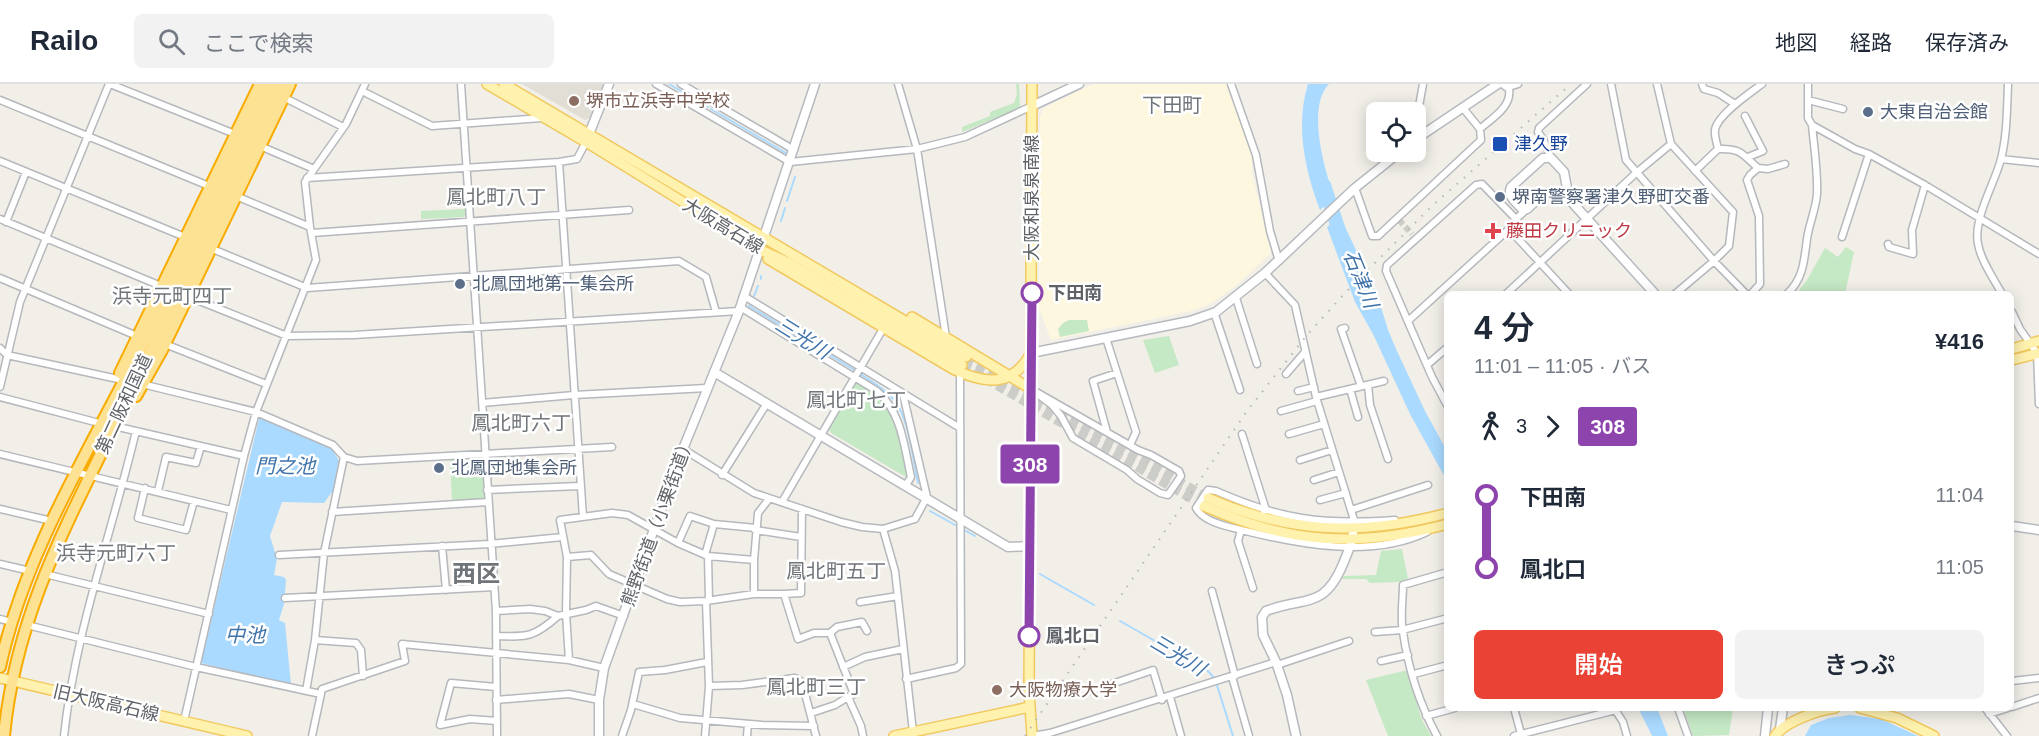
<!DOCTYPE html>
<html lang="ja">
<head>
<meta charset="utf-8">
<style>
  :root { --surface:#fff; --page:#f2f2f3; --text:#1f2937; --muted:#747a83; --line:#e0e1e3; --accent:#ea4335 }
  body { margin:0; font-family:Arial,"Noto Sans JP",sans-serif; background:var(--page); color:var(--text); height:100vh; display:flex; flex-direction:column; font-size:22px; white-space:nowrap }
  * { box-sizing:border-box; margin:0 }
  p { font-size:20px; color:var(--muted) }
  .icon { flex:none; width:33px; height:33px; fill:none; stroke:currentColor; stroke-width:2; stroke-linecap:round; stroke-linejoin:round }
  .map { position:relative; flex:1; overflow:hidden }
  .details { position:absolute; left:1444px; top:207px; width:570px; height:420px; display:flex; flex-direction:column; background:var(--surface); border-radius:9px; box-shadow:0 3px 15px #0003 }
  .details>* { flex:none }
  .badge { padding:0 12px; border-radius:4px; font-size:21px; line-height:39px }
  .buttons { position:absolute; left:1366px; top:18px; display:grid; gap:12px }
  .buttons a { display:grid; place-items:center; width:60px; height:60px; border-radius:9px; background:var(--surface); box-shadow:0 3px 15px #0003; font-size:30px }
  .map>.badge { position:absolute; translate:-50% -50%; box-shadow:0 0 0 3px #fff }
  .legs { display:flex; align-items:center; gap:9px; height:66px; padding:0 30px; font-size:20px }
  .legs p { margin-inline-start:auto }
  .headline { display:flex; align-items:center; justify-content:space-between; height:102px; padding:0 30px }
  h1 { font-size:33px; font-weight:600; line-height:45px }
  .action { display:flex; gap:12px; margin-top:auto; padding:12px 30px }
  .action a { flex:1; height:69px; border-radius:9px; background:var(--accent); color:#fff; font-size:24px; font-weight:600; line-height:69px; text-align:center }
  .action a+a { background:var(--page); color:var(--text) }
  ul { padding:0 30px; list-style:none }
  li { display:flex; align-items:center; gap:21px; height:72px; font-size:22px }
  li i { display:grid; place-items:center; width:9px; height:100%; margin:0 8px; background:currentColor }
  li i::after { content:''; width:15px; height:15px; margin:-8px; border:4px solid; border-radius:50%; background:var(--surface) }
  li p { margin-inline-start:auto }
  li:first-child i { background:linear-gradient(#0000 50%,currentColor 0) }
  li:last-child i { background:linear-gradient(currentColor 50%,#0000 0) }
  header { display:flex; align-items:center; gap:36px; box-sizing:border-box; height:84px; padding:0 30px; background:var(--surface); border-bottom:2px solid var(--line) }
  header strong { font-size:28px }
  nav { display:flex; gap:33px; margin-inline-start:auto; font-size:21px }
  .search { width:420px; height:54px; background:var(--page); display:flex; align-items:center; gap:15px; box-sizing:border-box; padding:0 21px; border-radius:9px; color:var(--muted); font-size:22px }
  .map>svg:first-child { display:block }
  .commercial { fill:#fef7e0 }
  .education { fill:#e1ded6 }
  .green { fill:#c5e8c5 }
  .water { fill:#aadaff }
  .lines { fill:none; stroke-linecap:round; stroke-linejoin:round }
  .stream { stroke:#aadaff; stroke-width:2 }
  .river { stroke:#aadaff; stroke-width:14 }
  .street-tunnel { stroke:#ccccc8; stroke-width:6; stroke-dasharray:6 3; stroke-linecap:butt }
  .primary-tunnel { stroke:#ccccc8; stroke-width:9; stroke-dasharray:9 4.5; stroke-linecap:butt }
  .street-casing { stroke:#b5b8bc; stroke-width:9 }
  .secondary-casing { stroke:#b6babf; stroke-width:11 }
  .primary-casing { stroke:#f2c960; stroke-width:12 }
  .highway-casing { stroke:#f9ab00; stroke-width:14 }
  .street { stroke:#fff; stroke-width:6 }
  .secondary { stroke:#fff; stroke-width:8 }
  .primary { stroke:#fff2af; stroke-width:9 }
  .highway { stroke:#fde293; stroke-width:10 }
  .rail { stroke:#b6b7b8; stroke-width:2; stroke-dasharray:1.5 8; stroke-linecap:butt }
  .line-1-casing { stroke:#fff; stroke-width:14 }
  .line-1 { stroke:#8e44ad; stroke-width:9 }
  .education-dot { fill:#8d6e63; stroke:#fff; stroke-width:2 }
  .service-dot { fill:#5c6f8a; stroke:#fff; stroke-width:2 }
  .transit-dot { fill:#1a4fb4; stroke:#fff; stroke-width:2 }
  .health-dot { fill:#e0444e; stroke:#fff; stroke-width:2 }
  .stop-1-dot { fill:#fff; stroke:#8e44ad; stroke-width:3 }
  .labels { text-anchor:middle; stroke-width:5; stroke-linejoin:round; paint-order:stroke }
  .education-label { font-size:18px; fill:#785e54; stroke:#fff; text-anchor:start }
  .service-label { font-size:18px; fill:#4e5e75; stroke:#fff; text-anchor:start }
  .transit-label { font-size:18px; fill:#164399; stroke:#fff; text-anchor:start }
  .street-label { font-size:18px; fill:#5f6368; stroke:#fff }
  .health-label { font-size:18px; fill:#be3a42; stroke:#fff; text-anchor:start }
  .stop-label { font-size:18px; font-weight:bold; fill:#5f6368; stroke:#fff; text-anchor:start }
  .neighbourhood-label { font-size:20px; fill:#70757a; stroke:#fff }
  .water-label { font-size:20px; font-style:italic; fill:#4174aa; stroke:#fff }
  .district-label { font-size:24px; font-weight:bold; fill:#70757a; stroke:#fff }
</style>
</head>
<body>
<header>
<strong>Railo</strong>
<div class="search"><svg class="icon" aria-label="search" viewBox="0 0 24 24"><circle cx="10" cy="10" r="6"/><path d="M15 15l6 6"/></svg>ここで検索</div>
<nav><a>地図</a><a>経路</a><a>保存済み</a></nav>
</header>
<div class="map">
<svg width="2039" height="652" viewBox="0 0 2039 652">
  <rect width="100%" height="100%" fill="#f1efe8"/>
  <path class="commercial" d="M1093 0H1227L1252 72V89L1271 169 1236 202 1210 220 1191 227 1051 256 1039 224 1040 32 1044 24Z"/>
  <path class="education" d="M522 0H603L590 34 585 36Z"/>
  <path class="green" d="M1016 0H1019L1020 24 962 48V43L990 32V28L1014 19 1017 10Z
    M466 125V130L464 133 421 135V127Z
    M1846 163 1854 168 1845 210H1796L1807 196 1825 164 1838 173Z
    M1069 236H1087L1089 247 1060 253 1058 245 1063 239Z
    M1169 252 1179 281 1155 289 1143 256Z
    M859 298C868 304 880 309 886 318 901 337 903 367 908 390L906 393 831 349 829 345 856 299Z
    M480 375 483 378 484 413 481 416 452 418 450 376Z
    M1402 465 1408 495 1398 498 1370 499 1366 495H1342L1344 492 1376 491 1381 467Z
    M1408 586 1421 634 1431 652H1388L1366 596Z
    M1683 624H1733L1729 651 1693 652Z"/>
  <path class="water" d="M1308 0H1329C1306 23 1325 87 1334 113L1320 126C1305 86 1295 42 1308 0Z
    M1340 132 1378 213 1388 246 1396 265 1425 327 1447 367V397L1410 330 1374 252 1355 218 1327 143Z
    M261 333 325 361 332 365 341 380 335 404 324 419 282 418 270 452 277 475 274 491 284 493 286 496 284 520 279 536 285 539 291 601 201 579 259 335Z
    M1640 624H1657L1668 652H1652L1658 646 1655 641H1648Z
    M1850 631 1881 635 1918 652H1805L1811 641 1829 634Z"/>
  <g class="lines">
    <path class="stream" d="M669 0 708 23
      M711 25 786 69
      M787 117 795 93
      M781 137 785 124
      M761 195V192
      M754 212 758 202
      M750 220 749 222 856 287
      M862 291C874 299 886 306 895 317 909 336 913 375 918 399
      M930 427 975 452
      M1040 490 1094 521
      M1120 537 1208 587 1215 595 1233 652"/>
    <path class="river" d="M1324 101 1341 153
      M1646 624 1660 652"/>
    <path class="street-tunnel" d="M1399 136 1412 150"/>
    <path class="primary-tunnel" d="M966 273 1208 414
      M962 281 1204 422"/>
    <defs>
      <path id="street" d="M110 0 235 50
        M461 0 496 527 497 652
        M656 0 790 78 917 65 965 53 1032 22
        M681 0 794 66
        M898 0 917 65 946 253
        M1231 0 1256 71 1270 147 1279 177
        M1505 0 1512 2 1518 0
        M1611 0 1626 76 1714 177 1746 210
        M1702 0 1704 5 1718 9 1735 20
        M1808 0V34L1812 41 1855 65 1869 70 1925 101 2039 170
        M362 7 432 42 542 34
        M283 13 343 43
        M0 16 209 102
        M1808 16 1843 25
        M1745 32 1763 67 1748 73
        M1416 39 1423 0
        M1480 45C1492 34 1512 23 1509 5L1502 0
        M1671 60 1733 128 1729 162 1714 177 1675 210
        M260 62 314 85
        M1718 65C1741 64 1742 70 1758 84L1750 91 1747 96 1759 132 1760 200 1751 210
        M1551 74 1543 55 1538 48 1539 44 1587 0
        M2001 75 2039 79
        M0 77 185 153
        M559 78 583 433
        M1758 84 1768 85 1785 80
        M1695 87 1718 65C1717 59 1714 52 1715 46 1717 31 1750 9 1762 0
        M307 94 559 78 577 75 586 58
        M1355 104 1372 152H1378L1481 56 1480 45 1463 24
        M236 112 310 143
        M0 135 161 202
        M6 138 26 88
        M1509 145 1569 210
        M312 149 629 126
        M1842 153 1869 70
        M1888 160 1889 163 1913 170 1912 146 1925 101
        M210 164 307 204 679 177 706 193 716 228
        M1265 189 1295 221 1316 313 1354 436V442
        M0 194 137 252
        M1506 210 1636 89 1671 60 1657 0
        M1787 210C1804 194 1804 176 1807 155 1809 140 1816 125 1817 110 1818 87 1814 63 1812 41
        M2002 210C1994 195 1981 177 1978 160 1973 134 1995 99 2001 75 2007 51 2007 25 2008 0
        M187 212 287 252 354 251 739 227
        M744 212 960 344
        M1236 214 1257 280
        M740 223 877 307C902 329 904 362 911 393L906 401
        M1214 228 1240 306
        M2012 228 2020 245 2037 269 2039 320
        M1408 237 1509 145 1516 135 1527 125
        M1345 244 1341 245 1361 302
        M1106 254 1136 348 1130 361
        M165 260 266 300
        M0 264 7 271 118 295
        M1427 281 1448 263
        M1286 290 1305 268
        M142 300 256 328 333 361 344 373 357 377 612 363
        M1368 301 1370 321 1388 375
        M0 303 20 218 109 0
        M1031 305 1138 366 1151 371 1179 387 1181 392 1168 411 1160 409 1137 395 1127 386 1073 354 1061 332 1052 321Z
        M1350 305 1358 333
        M1298 307 1314 303
        M0 313 99 339
        M1316 313 1384 297
        M482 319 574 311 707 304
        M1448 323 1432 293 1386 187 1387 181 1476 101 1482 100 1516 135
        M1281 327 1317 317
        M114 342 244 372
        M1107 348 1093 297 1117 289
        M1242 350 1265 423 1264 427
        M1289 350 1324 340
        M683 365 754 409 841 438 862 443 883 445 895 487 913 648
        M0 370 231 426
        M1300 376 1332 366
        M722 391 767 319
        M1314 396 1339 388
        M145 404 138 434 186 446 194 417
        M487 406 579 402
        M158 407 166 373 196 379 201 362
        M1320 416 1346 409
        M782 418 884 243
        M0 425 52 437
        M1351 426 1428 401
        M332 428 488 418
        M1395 436C1323 441 1282 436 1216 407L1208 406 1196 424C1203 438 1227 442 1241 446 1298 460 1371 475 1427 448
        M883 445 915 435 927 413 903 310
        M755 446 801 453
        M1241 446 1238 457 1253 504
        M678 459 690 432 714 440 756 444
        M442 462 446 506
        M279 471 490 460 563 453
        M705 471 714 440
        M708 472 709 517
        M567 473 591 471 609 490 667 515 680 518 706 517 754 510H784L798 555 814 549H830L854 610 848 613 861 642 863 652
        M754 476 758 429 769 415
        M0 480 30 487
        M45 490 209 530
        M1212 507 1235 592
        M784 510 801 509 802 425
        M285 514 494 503
        M860 518 898 512
        M496 527 530 525 545 527 558 532 586 526 596 522 624 532
        M0 535 12 538
        M27 541 196 583 321 610
        M1375 548 1402 546 1448 534
        M830 549 837 543 862 538 867 547
        M496 552C527 553 533 554 558 532
        M315 556 356 559 361 566 363 592
        M569 576 566 529 567 473 560 436 612 429 628 431 678 459 708 472 754 476V510
        M1381 577 1408 571
        M1277 581 1349 557
        M843 583 865 573 903 565
        M1414 590 1448 581
        M1232 593 1249 652
        M906 595 956 584 961 580 960 288
        M2012 597 2039 594
        M709 602 742 601 795 594 802 598 816 652
        M496 603 451 599 440 641 470 635 497 637
        M306 607 315 556 324 469 344 373
        M1091 607 1153 586 1162 616
        M1170 613 1181 652
        M496 616 569 610 599 616
        M633 620 680 634 762 641 814 642
        M2012 623 2039 614
        M1514 624 1521 650
        M1614 624 1623 638 1627 652
        M1678 624 1688 652
        M1985 624 2007 652
        M811 629 835 621 848 613
        M1989 630 2008 624
        M1426 632 1455 624
        M184 637 244 372 256 328 316 176 310 143 305 98 346 40 365 0
        M64 652C75 548 112 448 136 347
        M312 652 322 605 405 577 402 560 569 576 604 584
        M622 652 631 626 639 588 665 586 707 578
        M705 652 709 602 706 517
        M747 652 748 640
        M1032 652 1050 649 1276 578
        M1437 652C1420 621 1408 583 1403 548 1400 533 1403 516 1403 501L1448 488
        M1514 652 1616 626"/>
      <path id="secondary" d="M1032 22 1079 0
        M587 55 609 0
        M1416 55 1498 0
        M1569 115 1564 88 1551 74H1543L1511 103C1507 112 1515 117 1521 124L1527 125 1542 111 1550 108 1569 115 1655 210
        M1031 269 1190 237 1216 228 1265 189 1355 104 1400 68
        M714 288 1008 463 1030 462
        M2012 442 2039 446
        M1780 645 1783 624
        M599 652V616L604 584 683 365 739 227 815 0
        M1296 652 1287 611 1276 578 1263 551 1262 533 1266 527C1305 512 1324 526 1343 480 1347 470 1352 460 1353 449
        M1765 652 1768 624"/>
      <path id="primary" d="M487 0 586 58 761 166 787 178 962 281
        M504 0 966 273
        M768 175 953 285C985 300 1012 304 1031 269
        M912 233 1031 305
        M2012 265 2039 257
        M2012 276 2039 269
        M1208 414C1290 450 1362 452 1448 429
        M1204 422C1289 460 1358 464 1448 440
        M0 594 247 652
        M1860 624 1897 634 1934 652
        M894 652 1030 623
        M1032 652 1029 607 1032 0
        M1775 652C1784 638 1818 626 1835 624"/>
      <path id="highway" d="M120 289 260 0
        M136 312 162 266 290 0
        M0 583C22 480 78 385 126 293 175 196 222 98 270 0
        M4 652C16 523 76 424 130 310 179 206 230 103 280 0"/>
    </defs>
    <use href="#street" class="street-casing"/>
    <use href="#secondary" class="secondary-casing"/>
    <use href="#primary" class="primary-casing"/>
    <use href="#highway" class="highway-casing"/>
    <use href="#street" class="street"/>
    <use href="#secondary" class="secondary"/>
    <use href="#primary" class="primary"/>
    <use href="#highway" class="highway"/>
    <path class="rail" d="M1025 652 1247 327 1307 251 1345 209 1432 122 1571 0"/>
  </g>
  <g class="lines">
    <defs>
      <path id="line-1" d="M1029 552 1032 209"/>
    </defs>
    <use href="#line-1" class="line-1-casing"/>
    <use href="#line-1" class="line-1"/>
  </g>
  <g class="education-dot">
    <circle cx="574" cy="17" r="6"/>
    <circle cx="997" cy="606" r="6"/>
  </g>
  <g class="service-dot">
    <circle cx="1868" cy="28" r="6"/>
    <circle cx="1500" cy="113" r="6"/>
    <circle cx="460" cy="200" r="6"/>
    <circle cx="439" cy="384" r="6"/>
  </g>
  <rect class="transit-dot" x="1492" y="52" width="16" height="16" rx="3"/>
  <path class="health-dot" d="M1490 138h6v6h6v6h-6v6h-6v-6h-6v-6h6z"/>
  <g class="stop-1-dot">
    <circle cx="1032" cy="209" r="10"/>
    <circle cx="1029" cy="552" r="10"/>
  </g>
  <g class="labels">
    <g class="education-label">
      <text x="586" y="23">堺市立浜寺中学校</text>
      <text x="1009" y="612">大阪物療大学</text>
    </g>
    <g class="service-label">
      <text x="1880" y="34">大東自治会館</text>
      <text x="1512" y="119">堺南警察署津久野町交番</text>
      <text x="472" y="206">北鳳団地第一集会所</text>
      <text x="451" y="390">北鳳団地集会所</text>
    </g>
    <g class="transit-label">
      <text x="1514" y="66">津久野</text>
    </g>
    <g class="street-label">
      <text transform="translate(1032 114) rotate(-90)" y="6">大阪和泉泉南線</text>
      <text transform="translate(723 142) rotate(31)" y="6">大阪高石線</text>
      <text transform="translate(124 320) rotate(-65)" y="6">第二阪和国道</text>
      <text transform="translate(658 437) rotate(-70)" y="6">熊野街道（小栗街道）</text>
      <text transform="translate(106 619) rotate(13)" y="6">旧大阪高石線</text>
    </g>
    <g class="health-label">
      <text x="1506" y="153">藤田クリニック</text>
    </g>
    <g class="stop-label">
      <text x="1048" y="215">下田南</text>
      <text x="1046" y="558">鳳北口</text>
    </g>
    <g class="neighbourhood-label">
      <text x="1172" y="28">下田町</text>
      <text x="496" y="120">鳳北町八丁</text>
      <text x="172" y="219">浜寺元町四丁</text>
      <text x="856" y="323">鳳北町七丁</text>
      <text x="521" y="346">鳳北町六丁</text>
      <text x="116" y="476">浜寺元町六丁</text>
      <text x="836" y="494">鳳北町五丁</text>
      <text x="816" y="610">鳳北町三丁</text>
    </g>
    <g class="water-label">
      <text transform="translate(1361 195) rotate(68)" y="7">石津川</text>
      <text transform="translate(803 254) rotate(32)" y="7">三光川</text>
      <text x="285" y="389">門之池</text>
      <text x="245" y="558">中池</text>
      <text transform="translate(1178 571) rotate(31)" y="7">三光川</text>
    </g>
    <g class="district-label">
      <text x="476" y="498">西区</text>
    </g>
  </g>
</svg>
<div class="buttons">
<a><svg class="icon" aria-label="locate" viewBox="0 0 24 24"><circle cx="12" cy="12" r="6"/><path d="M12 2v4M12 18v4M2 12h4M18 12h4"/></svg></a>
</div>
<b class="badge" style="left:1030px;top:380px;background:#8e44ad;color:#fff">308</b>
<section class="details">
<div class="headline"><div><h1>4 分</h1><p>11:01 – 11:05 · バス</p></div><b>¥416</b></div>
<div class="legs"><svg class="icon" aria-label="walk" viewBox="0 0 24 24"><circle cx="13" cy="4" r="2"/><path d="M13 8l-2 6 4 7M11 14l-3 7M7 12l3-4h3l4 4"/></svg>3<svg class="icon" aria-label="forward" viewBox="0 0 24 24"><path d="M9 5l7 7-7 7"/></svg><b class="badge" style="background:#8e44ad;color:#fff">308</b></div>
<ul>
<li><i style="color:#8e44ad"></i><b>下田南</b><p>11:04</p></li>
<li><i style="color:#8e44ad"></i><b>鳳北口</b><p>11:05</p></li>
</ul>
<div class="action"><a>開始</a><a>きっぷ</a></div>
</section>
</div>
</body>
</html>
